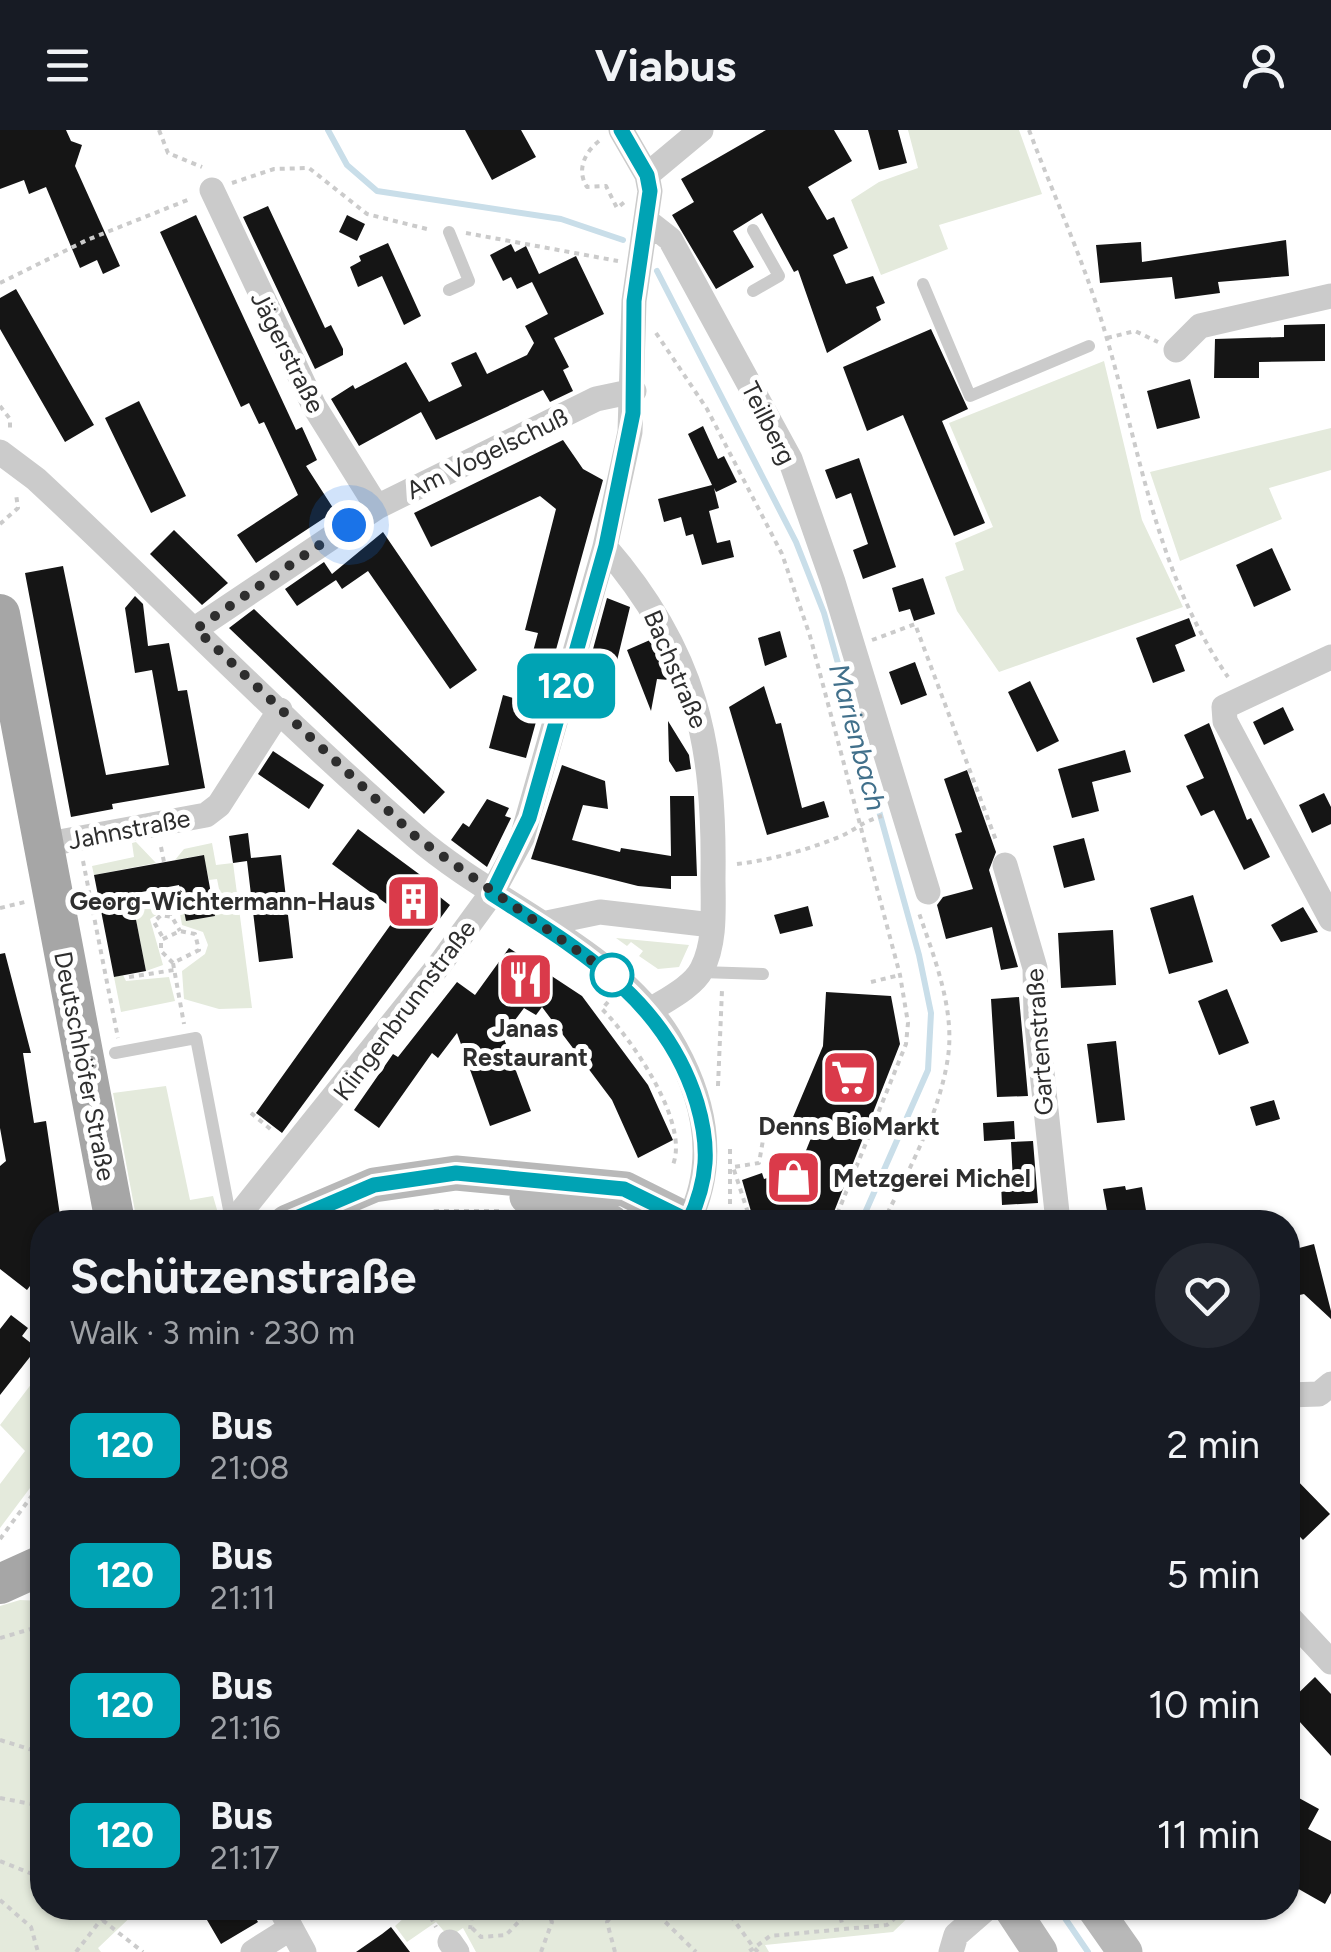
<!DOCTYPE html>
<html lang="en">
<head>
<meta charset="utf-8">
<style>
  :root { --surface:#171b24; --page:#242831; --text:#f1f3f6; --muted:#9ea1a6 }
  body { margin:0; font-family:Figtree,sans-serif; background:var(--page); color:var(--text); height:100vh; display:flex; flex-direction:column; font-size:38px; white-space:nowrap }
  * { box-sizing:border-box; margin:0 }
  p { font-size:32px; color:var(--muted) }
  .icon { flex:none; width:55px; height:55px; fill:none; stroke:currentColor; stroke-width:2; stroke-linecap:round; stroke-linejoin:round }
  .map { position:relative; flex:1; overflow:hidden }
  .side { position:absolute; left:30px; top:1080px; width:1270px; height:710px; display:flex; flex-direction:column; background:var(--surface); border-radius:40px; box-shadow:0 2px 8px #0004 }
  .side>* { flex:none }
  .badge { padding:0 20px; border-radius:15px; font-size:35px; line-height:65px }
  .you { position:absolute; width:50px; height:50px; margin:-25px; border:8px solid #fff; border-radius:50%; background:#1a73e8; box-shadow:0 0 0 15px #1a73e833 }
  .map>.badge { position:absolute; translate:-50% -50%; box-shadow:0 0 0 5px #fff }
  .round { display:grid; place-items:center; flex:none; width:105px; height:105px; border-radius:52px; background:var(--page) }
  .summary { display:flex; align-items:center; justify-content:space-between; height:170px; padding:0 40px }
  h1 { font-size:48px; font-weight:700; line-height:75px }
  ul { padding:0; list-style:none }
  li { display:flex; align-items:center; gap:30px; height:130px; padding:0 40px }
  li div { flex:1 }
  li b { display:block; font-size:38px }
  li em { font-style:normal }
  li .badge { min-width:110px; font-weight:700; text-align:center }
  header { display:flex; justify-content:space-between; align-items:center; height:130px; padding:0 40px; background:var(--surface); font-size:45px; font-weight:700 }
  .map>svg:first-child { display:block }
  .green { fill:#e4eadc }
  .lines { fill:none; stroke-linecap:round; stroke-linejoin:round }
  .stream { stroke:#c9dee9; stroke-width:6 }
  .building { fill:#151515 }
  .path { stroke:#cbcbcb; stroke-width:4; stroke-dasharray:5 5; stroke-linecap:butt }
  .service { stroke:#cbcbcb; stroke-width:12 }
  .minor { stroke:#cbcbcb; stroke-width:25 }
  .secondary { stroke:#b8b8b8; stroke-width:35 }
  .primary { stroke:#a6a6a6; stroke-width:40 }
  .line-casing { stroke:#fff; stroke-width:22 }
  .line { stroke:#00a3b4; stroke-width:15 }
  .walk { stroke:#2e2e2e; stroke-width:10; stroke-dasharray:0 18 }
  .stop-dot { fill:#fff; stroke:#00a3b4; stroke-width:5 }
  .labels { text-anchor:middle; stroke-width:10; stroke-linejoin:round; paint-order:stroke }
  .street-label { font-size:25px; fill:#2e2e2e; stroke:#fff }
  .poi-label { font-size:25px; font-weight:bold; fill:#2e2e2e; stroke:#fff }
  .water-label { font-size:28px; font-style:italic; fill:#41708b; stroke:#fff }
</style>
</head>
<body>
<header><svg class="icon" aria-label="menu" viewBox="0 0 24 24"><path d="M4 6h16M4 12h16M4 18h16"/></svg>Viabus<svg class="icon" aria-label="person" viewBox="0 0 24 24"><circle cx="12" cy="8" r="4"/><path d="M4 21q1-7 8-7t8 7"/></svg></header>
<div class="map">
<svg width="1331" height="1822" viewBox="0 0 1331 1822">
  <rect width="100%" height="100%" fill="#fff"/>
  <path class="green" d="M908 0H1019L1042 64 939 95 948 119 881 145 851 70 879 52 918 38Z
    M1104 231 1142 390 1183 477 999 542 957 481 945 447 964 440 955 413 993 397 949 293Z
    M1331 298V340L1269 358 1282 389 1180 431 1150 342Z
    M136 712 156 733 94 745 92 736 134 727 132 713Z
    M212 713 216 735 233 733 252 878 219 879 184 869 182 841 205 824 208 815 203 802 182 795 179 778 183 773 187 791 215 786 213 772 221 769 217 749 209 750 203 725 175 730 184 719Z
    M161 772 166 779 150 789 163 835 146 841 133 775Z
    M616 808 689 815 679 837 658 839 639 826 643 821 631 812 627 816Z
    M123 845 126 851 169 847 175 871 121 882 114 847Z
    M166 956 190 1070 213 1066 220 1090 217 1092H137L113 963Z
    M42 1240V1342L0 1398V1354L25 1321 0 1295Z
    M20 1470 42 1471V1778H140L98 1818 101 1822H0V1476Z
    M415 1778H918L893 1802 765 1815 769 1822H476L463 1798 449 1807 436 1792 407 1812 395 1796Z"/>
  <g class="lines">
    <path class="stream" d="M328 0 347 35 377 61 561 89 623 110
      M657 141 796 412 824 483 919 825 931 883 928 940 861 1092
      M1058 1778 1088 1822"/>
  </g>
  <path class="building" d="M0 0H66L71 11 82 15 75 36 120 136 103 144 97 130 80 138 46 57 29 64 24 50 0 59Z
    M465 0H521L536 27 492 50Z
    M766 0H834L852 31 808 57 827 90 834 87 848 118 833 125 846 154 873 146 885 173 876 177 881 190 827 223 798 140 794 142 762 83 733 101 754 137 716 159 672 85 694 72 681 49Z
    M868 0H898L907 33 879 40Z
    M268 76 325 198 331 195 343 219V225L315 239 243 87Z
    M196 85 296 300 302 297 317 330 306 336 335 381 256 433 237 405 298 365 264 292 259 294 249 273 241 277 160 102Z
    M347 85 365 94 357 111 339 102Z
    M1286 110 1289 146 1218 152 1220 163 1175 169 1172 147 1100 153 1096 115 1141 112 1142 132Z
    M388 113 421 186 404 195 382 146 358 157 350 137 361 131 359 126Z
    M511 114 515 122 526 116 539 144 576 126 604 184 554 208 569 237 563 240 573 261 550 272 543 260 436 310 421 282 359 316 331 269 353 255 355 259 406 232 429 272 462 256 451 233 476 222 487 244 527 225 534 213 525 196 548 184 532 152 517 159 511 147 503 151 490 125Z
    M16 159 94 295 65 312 0 199V168Z
    M1325 194V231L1259 232V248H1214L1215 209 1284 207V195Z
    M931 199 968 279 942 291 985 393 954 406 903 285 867 301 843 237Z
    M1190 249 1200 288 1157 299 1147 261Z
    M139 271 186 366 151 383 105 288Z
    M703 296 718 329 724 326 737 352 716 362 714 358 719 378 709 381 717 413 730 410 734 427 702 435 693 404 686 406 681 387 664 392 658 369 712 355 688 304Z
    M563 310 583 339 603 350 526 628 489 618 503 565 520 570 538 503 525 500 556 379 540 366 431 417 414 383Z
    M859 328 896 437 863 449 853 420 868 414 851 363 836 369 825 340Z
    M174 400 228 453 202 475 150 424Z
    M383 402 477 540 450 559 368 441 342 459 332 444Z
    M1272 418 1291 460 1254 477 1236 435Z
    M324 432 336 450 297 476 285 459Z
    M63 436 106 645 169 635 152 540 135 543 125 478 135 466 143 474 148 516 169 513 178 561 187 560 205 658 112 674 113 679 71 687 25 443Z
    M923 448 935 484 914 491 910 479 899 482 892 458Z
    M607 468 630 477 613 547 587 541Z
    M254 479 445 662 424 684 229 498Z
    M1189 488 1196 506 1175 515 1185 541 1153 553 1136 508Z
    M780 501 787 527 765 536 758 508Z
    M650 510 669 550 657 549 651 581 627 520Z
    M915 532 927 565 901 575 889 542Z
    M1030 551 1059 611 1037 622 1008 562Z
    M764 556 776 594 781 593 802 678 824 671 829 687 767 705 729 577Z
    M1283 577 1294 600 1264 615 1253 592Z
    M668 591 689 625 691 639 676 642 669 631Z
    M1209 593 1247 690 1251 688 1270 727 1244 740 1214 680 1201 686 1186 656 1204 648 1184 605Z
    M1125 620 1131 642 1092 652 1099 681 1072 688 1058 639Z
    M273 621 324 655 309 679 258 644Z
    M562 635 605 651 608 679 583 675 572 710 620 722 621 718 671 726 670 666H694L697 746H671V759L638 756 531 729Z
    M967 640 996 722 989 740 1018 837 1001 840 992 797 946 809 937 775 943 767 973 759 955 704 962 702 944 649Z
    M1324 663 1331 677V694L1312 703 1299 675Z
    M487 669 509 678 505 686 511 688 487 737 451 710 463 693 469 697Z
    M358 699 438 758 435 763 450 775 282 1003 256 983 399 783 332 734Z
    M248 703 251 728 281 725 293 828 259 832 247 731 233 733 229 706Z
    M1084 708 1095 750 1064 758 1053 716Z
    M204 725 215 786 186 791 179 755 131 764 146 841 114 847 94 745Z
    M1193 765 1213 832 1169 844 1150 778Z
    M808 776 813 796 780 804 774 785Z
    M1303 777 1318 802 1281 812 1271 795Z
    M1113 800 1116 855 1061 858 1058 803Z
    M509 818 582 866 648 955 673 1010 638 1028 612 970 542 877 536 885 524 878 503 906 531 981 490 996 457 903 438 928 432 923 379 998 354 980 393 924 398 927 457 852 475 865Z
    M5 823 31 923H23L34 993 46 991 61 1092H42V1140L27 1160 0 1139V1036L6 1031 0 998V824Z
    M1227 859 1249 913 1219 925 1198 871Z
    M826 862 891 866 900 914 830 1092H754L742 1050 762 1043 764 1049 799 1038 811 1008 788 999 823 916Z
    M1019 867 1028 966 997 967 991 869Z
    M1116 911 1125 990 1097 993 1087 914Z
    M1274 970 1280 989 1256 996 1250 977Z
    M1014 991 1015 1009 984 1011 983 993Z
    M1033 1011 1038 1073 1002 1075 1001 1053 1013 1052 1011 1012Z
    M1125 1056 1126 1060 1142 1057 1148 1092H1109L1103 1059Z
    M1314 1114 1331 1181V1189L1304 1164 1291 1167 1288 1152V1121Z
    M11 1185 28 1198 22 1206 37 1218 0 1265V1199Z
    M1288 1341 1330 1384 1303 1410 1288 1394Z
    M1315 1547 1331 1564V1626L1288 1579V1573Z
    M1288 1662 1319 1679 1308 1699 1331 1711V1763L1325 1774 1288 1753Z
    M200 1778H250L258 1792 221 1814Z
    M391 1797 410 1822H356L382 1804Z"/>
  <g class="lines">
    <path class="path" d="M159 0 168 23 202 37
      M1029 0C1055 69 1087 138 1107 209 1141 325 1157 445 1228 547
      M599 11C585 22 576 40 587 57L606 56 617 78 627 70
      M232 53 274 39 309 38 367 84 431 100
      M466 103 618 131
      M0 153 87 110 190 69
      M656 203 707 279 782 424 810 506 900 845 908 893 906 914 834 1092
      M1107 208 1135 201 1158 212
      M0 276 10 289V300
      M0 394 18 378 16 364
      M872 510 915 494 997 713
      M161 717 164 732
      M83 731 118 908
      M737 734C771 730 807 720 839 707 856 700 861 692 882 686
      M138 769 171 764 170 787
      M0 778 25 772
      M162 806 154 792 161 785 172 787 180 801
      M173 833 161 821V810L180 801 195 804 199 820 173 833 184 894
      M129 847 174 840
      M871 852 900 845
      M608 872 602 879C631 908 692 995 672 1037
      M718 956 722 860
      M251 983 274 1002
      M730 1019V1074
      M375 1092 434 1081H504
      M751 1092 733 1037 759 1033 763 1010
      M883 1092C908 1042 940 983 948 927 955 879 934 827 919 783
      M0 1409 42 1352
      M0 1508 31 1499 42 1489
      M0 1610 42 1623
      M0 1668 42 1676
      M0 1731 42 1748
      M0 1770 31 1797 38 1822
      M87 1778 143 1822
      M426 1778 436 1797
      M465 1778 472 1786 470 1799
      M651 1778 696 1822
      M725 1778 754 1818 748 1822
      M838 1778 843 1797
      M472 1798 481 1807 506 1805 532 1778
      M76 1822 110 1778
      M541 1822 552 1792 546 1778
      M615 1822 607 1792 617 1778
      M758 1822 754 1818 770 1806 887 1795 907 1778"/>
    <path class="service" d="M753 100 779 146 753 161
      M449 102 469 151 449 160
      M923 154 970 266 1089 216
      M701 842 763 844
      M115 923 196 908 231 1090"/>
    <path class="minor" d="M647 45 701 0
      M212 60 314 276 377 377
      M647 91 670 109 790 329 833 452 928 762
      M1176 220 1200 196 1331 166
      M0 322 36 349C163 467 284 593 415 706 493 774 614 818 669 907 704 965 719 1030 688 1092
      M605 417C696 522 715 613 713 748 713 777 716 812 702 839 693 857 666 870 649 881
      M195 499 377 377 596 269 634 261
      M1331 527 1224 577 1225 591 1331 789
      M43 715 206 685 219 675 280 580
      M1005 735 1035 838 1036 886 1058 1092
      M542 794 600 782 712 795
      M233 1092 440 834 492 763 522 708 605 417 630 302 634 171 650 61 647 45 621 0
      M1288 1265 1319 1264 1331 1254
      M1288 1486 1331 1532
      M280 1778 304 1822
      M450 1812 457 1822
      M253 1822 291 1798
      M951 1822 956 1805 987 1778"/>
    <path class="secondary" d="M527 1067 611 1092
      M287 1092 374 1055 456 1043 625 1059 691 1092
      M1011 1778 1040 1822
      M1094 1778 1125 1822"/>
    <path class="primary" d="M0 484 115 1092
      M0 1454 42 1435"/>
  </g>
  <g class="lines">
    <defs>
      <path id="line" d="M287 1092 374 1055 456 1043 624 1059 689 1091C708 1050 710 1017 697 973 665 868 578 819 492 764L529 688 606 416 633 283 634 171 650 61 647 45 621 0"/>
    </defs>
    <use href="#line" class="line-casing"/>
    <use href="#line" class="line"/>
    <path class="walk" d="M349 395 196 499 417 708 612 845"/>
  </g>
  <defs>
    <symbol id="building-square" viewBox="-11 -11 22 22"><rect x="-9" y="-9" width="18" height="18" rx="4" fill="#da3a4a" stroke="#fff"/><path d="M-4-6H4V6H1V3H-1V6H-4ZM-2.5-4.3h1.7v1.8h-1.7ZM.8-4.3h1.7v1.8H.8ZM-2.5-1h1.7V.8h-1.7ZM.8-1h1.7V.8H.8Z" fill="#fff"/></symbol>
    <symbol id="restaurant-square" viewBox="-11 -11 22 22"><rect x="-9" y="-9" width="18" height="18" rx="4" fill="#da3a4a" stroke="#fff"/><path d="M-5-6h1v4h1v-4h1v4h1v-4h1v5L-1.5 .5V6h-2V.5L-5-1ZM5-6V6H3V1.5H1.5Q1.5-4 5-6Z" fill="#fff"/></symbol>
    <symbol id="supermarket-square" viewBox="-11 -11 22 22"><rect x="-9" y="-9" width="18" height="18" rx="4" fill="#da3a4a" stroke="#fff"/><path d="M-6-5.5h2.5l.6 2H6L4.5 2H-2.5L-4.4-4H-6ZM-1.5 3.2a1.3 1.3 0 1 0 .1 0ZM3 3.2a1.3 1.3 0 1 0 .1 0Z" fill="#fff"/></symbol>
    <symbol id="shop-square" viewBox="-11 -11 22 22"><rect x="-9" y="-9" width="18" height="18" rx="4" fill="#da3a4a" stroke="#fff"/><path d="M-5-2.5h2.3a2.7 3.5 0 0 1 5.4 0H5L5.5 6h-11ZM-1.5-2.5h3a1.5 2.3 0 0 0-3 0Z" fill="#fff"/></symbol>
  </defs>
  <g fill-rule="evenodd">
    <use href="#building-square" x="382" y="740" width="63" height="63"/>
    <use href="#restaurant-square" x="494" y="818" width="63" height="63"/>
    <use href="#supermarket-square" x="818" y="916" width="63" height="63"/>
    <use href="#shop-square" x="762" y="1016" width="63" height="63"/>
  </g>
  <circle class="stop-dot" cx="612" cy="845" r="20"/>
  <g class="labels">
    <g class="street-label">
      <text transform="translate(288 222) rotate(63)" y="9">Jägerstraße</text>
      <text transform="translate(769 293) rotate(63)" y="9">Teilberg</text>
      <text transform="translate(487 323) rotate(-26)" y="9">Am Vogelschuß</text>
      <text transform="translate(676 539) rotate(67)" y="9">Bachstraße</text>
      <text transform="translate(129 699) rotate(-11)" y="9">Jahnstraße</text>
      <text transform="translate(404 880) rotate(-53)" y="9">Klingenbrunnstraße</text>
      <text transform="translate(1039 912) rotate(-94)" y="9">Gartenstraße</text>
      <text transform="translate(85 936) rotate(79)" y="9">Deutschhöfer Straße</text>
    </g>
    <g class="poi-label">
      <text x="375" y="780" text-anchor="end">Georg-Wichtermann-Haus</text>
      <text x="525" y="907">Janas<tspan x="525" dy="29">Restaurant</tspan></text>
      <text x="849" y="1005">Denns BioMarkt</text>
      <text x="833" y="1057" text-anchor="start">Metzgerei Michel</text>
    </g>
    <g class="water-label">
      <text transform="translate(858 607) rotate(75)" y="10">Marienbach</text>
    </g>
  </g>
</svg>
<div class="you" style="left:349px;top:395px"></div>
<b class="badge" style="left:566px;top:556px;background:#00a3b4;color:#fff">120</b>
<section class="side">
<div class="summary"><div><h1>Schützenstraße</h1><p>Walk · 3 min · 230 m</p></div><a class="round"><svg class="icon" aria-label="heart" viewBox="0 0 24 24"><path d="M12 20l-8-8c-3-5 5-10 8-4 3-6 11-1 8 4z"/></svg></a></div>
<ul>
<li><span class="badge" style="background:#00a3b4;color:#fff">120</span><div><b>Bus</b><p>21:08</p></div><em>2 min</em></li>
<li><span class="badge" style="background:#00a3b4;color:#fff">120</span><div><b>Bus</b><p>21:11</p></div><em>5 min</em></li>
<li><span class="badge" style="background:#00a3b4;color:#fff">120</span><div><b>Bus</b><p>21:16</p></div><em>10 min</em></li>
<li><span class="badge" style="background:#00a3b4;color:#fff">120</span><div><b>Bus</b><p>21:17</p></div><em>11 min</em></li>
</ul>
</section>
</div>
</body>
</html>
